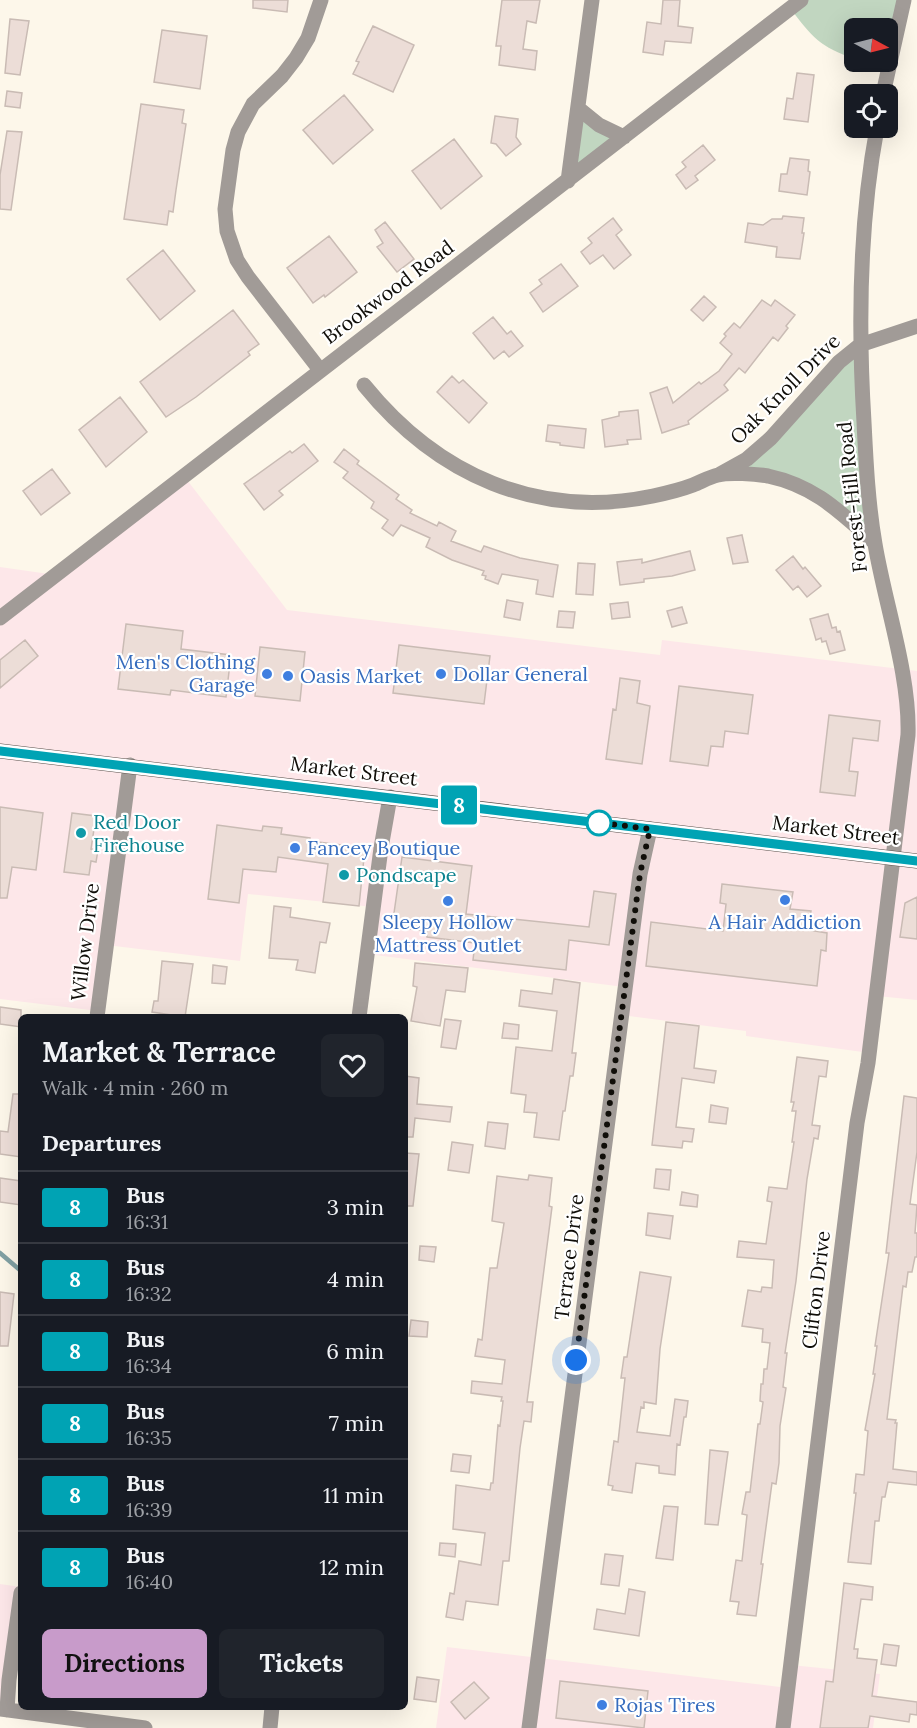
<!DOCTYPE html>
<html lang="en">
<head>
<meta charset="utf-8">
<style>
  :root { --surface:#171b24; --page:#20242c; --text:#f1f3f6; --muted:#9ea1a6; --line:#363941; --accent:#c89bca }
  body { margin:0; font-family:Lora,serif; background:var(--page); color:var(--text); height:100vh; display:flex; flex-direction:column; font-size:22px; white-space:nowrap }
  * { box-sizing:border-box; margin:0 }
  p { font-size:20px; color:var(--muted) }
  .icon { flex:none; width:33px; height:33px; fill:none; stroke:currentColor; stroke-width:2; stroke-linecap:round; stroke-linejoin:round }
  .map { position:relative; flex:1; overflow:hidden }
  .details { position:absolute; left:18px; top:1014px; width:390px; height:696px; display:flex; flex-direction:column; background:var(--surface); border-radius:9px; box-shadow:0 6px 24px #0002 }
  .details>* { flex:none }
  .badge { padding:0 12px; border-radius:4px; font-size:21px; line-height:39px }
  .needle { width:39px; rotate:97deg }
  .tools { position:absolute; left:844px; top:18px; display:grid; gap:12px }
  .tools a { display:grid; place-items:center; width:54px; height:54px; border-radius:9px; background:var(--surface); box-shadow:0 6px 24px #0002; font-size:30px }
  .you { position:absolute; width:30px; height:30px; margin:-15px; border:4px solid #fff; border-radius:50%; background:#1a73e8; box-shadow:0 0 0 9px #1a73e833 }
  .map>.badge { position:absolute; translate:-50% -50%; box-shadow:0 0 0 3px #fff }
  h2 { padding:0 24px; font-size:22px; line-height:54px }
  .round { display:grid; place-items:center; flex:none; width:63px; height:63px; border-radius:9px; background:var(--page) }
  .headline { display:flex; align-items:center; justify-content:space-between; height:102px; padding:0 24px }
  h1 { font-size:28px; font-weight:700; line-height:45px }
  .primary-button { display:flex; gap:12px; margin-top:auto; padding:12px 24px }
  .primary-button a { flex:1; height:69px; border-radius:9px; background:var(--accent); color:#111; font-size:24px; font-weight:700; line-height:69px; text-align:center }
  .primary-button a+a { background:var(--page); color:var(--text) }
  ul { padding:0; list-style:none }
  li { display:flex; align-items:center; gap:18px; height:72px; padding:0 24px; border-top:2px solid var(--line) }
  li div { flex:1 }
  li b { display:block; font-size:22px }
  li em { font-style:normal }
  li .badge { min-width:66px; font-weight:700; text-align:center }
  .map>svg:first-child { display:block }
  .commercial { fill:#fde7e9 }
  .green { fill:#c1d6c0 }
  .lines { fill:none; stroke-linecap:round; stroke-linejoin:round }
  .stream { stroke:#81a0a3; stroke-width:4.5 }
  .building { fill:#ecddd7; stroke:#c9bbb4; stroke-width:1.5 }
  .minor { stroke:#a19b97; stroke-width:15 }
  .major { stroke:#5a504b; stroke-width:15 }
  .line-casing { stroke:#fff; stroke-width:14 }
  .line { stroke:#00a3b4; stroke-width:9 }
  .walk { stroke:#100e09; stroke-width:6; stroke-dasharray:0 10.8 }
  .shop-dot { fill:#3f7fe0; stroke:#fff; stroke-width:2 }
  .stop-dot { fill:#fff; stroke:#00a3b4; stroke-width:3 }
  .culture-dot { fill:#0f9aa8; stroke:#fff; stroke-width:2 }
  .labels { text-anchor:middle; stroke-width:4.5; stroke-linejoin:round; paint-order:stroke }
  .street-label { font-size:20px; fill:#100e09; stroke:#fff }
  .shop-label { font-size:20px; fill:#366cbe; stroke:#fff; text-anchor:start }
  .culture-label { font-size:20px; fill:#0d838f; stroke:#fff; text-anchor:start }
</style>
</head>
<body>
<div class="map">
<svg width="917" height="1728" viewBox="0 0 917 1728">
  <rect width="100%" height="100%" fill="#fdf7ea"/>
  <path class="commercial" d="M184 476 287 610 660 655 662 640 917 671V1000L877 996 870 1053 746 1036V1031L621 1015 624 987 367 954 373 907 248 894 240 961 106 945 98 1011 0 999V567L56 575Z
    M0 1584 21 1587 0 1709Z
    M447 1647 788 1688 791 1665 880 1674 873 1728H436Z"/>
  <path class="green" d="M801 0H904L888 66 866 62H888V28H855V59C820 47 812 37 790 8Z
    M578 108 624 137 568 181Z
    M860 345 874 542 801 486 719 474 747 459Z"/>
  <g class="lines">
    <path class="stream" d="M0 1253 21 1271"/>
  </g>
  <path class="building" d="M253 0H288L287 12 253 8Z
    M502 0H540L536 23 527 21 523 49 537 51 535 70 499 65 501 46H496Z
    M663 0H680L678 26 693 28 691 43 665 41 663 55 643 52 647 22 661 24Z
    M10 19 29 21 20 75 5 73Z
    M373 26 414 45 393 92 353 74 359 62 356 61Z
    M162 30 207 36 200 89 154 82Z
    M797 73 814 75 808 122 784 119 787 98 793 99Z
    M7 91 22 93 20 108 5 106Z
    M344 95 373 130 333 164 303 130Z
    M141 104 184 110 182 123 186 124 176 190 173 212 169 211 167 225 124 219Z
    M495 116 518 119 516 137 521 144 506 156 496 144 491 143Z
    M7 131 22 132 11 210 0 209V175Z
    M454 139 482 176 441 209 412 171Z
    M703 145 715 160 695 176 698 180 686 189 676 175 686 167 682 162Z
    M790 158 809 160 808 171 810 172 807 195 779 191 781 174H787Z
    M783 216 804 218 802 233H804L800 259 776 257 777 247 745 242 748 223 763 225 772 219H782Z
    M613 218 622 230 616 235 631 255 614 269 603 255 590 264 581 252 592 243 588 238Z
    M385 222 414 259 397 272 377 247 383 243 375 230Z
    M329 236 357 272 325 297 324 295 313 303 287 268Z
    M163 250 195 291 160 320 127 279Z
    M561 264 578 286 543 312 530 293 542 284 539 280Z
    M704 296 716 307 703 321 691 310Z
    M762 300 771 306 775 300 795 315 786 326 788 328 778 341 773 337 745 373 739 368 724 385 728 390 688 421 689 424 662 433 650 393 667 387 673 403 699 382 701 384 719 371 732 354 720 343 726 336 724 334 734 323 740 328Z
    M233 310 259 344 248 352 250 355 196 397 166 417 140 382Z
    M493 317 507 334 511 331 523 346 509 357 504 351 494 359 473 333Z
    M452 376 459 383 463 380 487 403 469 423 437 392Z
    M120 397 147 432 106 467 79 430Z
    M638 410 641 439 627 440 628 444 605 447 602 420 619 416V412Z
    M548 425 586 429 584 448 560 445V443L546 441Z
    M304 444 318 461 279 491 283 495 264 510 244 484 290 451 292 453Z
    M344 449 359 461 357 464 399 495 396 499 412 510 410 513 437 526 439 522 456 531 451 541 481 552 484 546 520 558 558 565 553 597 536 594 538 580 502 574 498 584 485 579 486 576 482 575 484 571 452 560 426 547 430 538 401 525 393 536 382 528 388 520 371 508 374 502 343 478 348 472 334 462Z
    M52 469 70 493 41 515 23 491Z
    M742 535 748 562 733 564 727 538Z
    M690 551 695 570 672 576 644 579V582L620 585 617 562 642 559V563Z
    M793 556 803 569 805 567 821 586 807 597 798 586 793 590 776 570Z
    M578 563 595 564 593 595 576 594Z
    M507 600 523 603 520 620 504 617Z
    M628 602 630 617 612 619 610 604Z
    M682 607 687 623 672 627 667 611Z
    M559 611 575 612 573 628 557 627Z
    M828 614 832 628 836 627 837 632 840 631 845 650 830 654 826 641 822 642 821 638 816 640 810 619Z
    M126 624 183 631 181 649 231 655 226 697 171 690 170 695 118 689Z
    M25 640 38 656 0 688V660Z
    M399 645 490 656 484 704 393 693Z
    M260 647 305 652 300 701 255 696Z
    M620 678 640 681 637 703 650 706 642 764 606 759 613 709 616 710Z
    M679 686 753 695 748 734 725 731 723 747 711 746 708 766 670 761Z
    M829 715 880 721 878 741 853 738 849 771 858 772 855 796 820 792Z
    M0 807 43 813 36 870 12 867 7 898H0Z
    M72 813 96 816 91 849 98 850 96 862 91 861 89 875 64 872Z
    M217 825 262 831 263 826 282 828 281 834 310 838V841L365 848 359 906 323 902 328 864 278 857 276 872 243 869 239 903 208 899Z
    M402 857 472 866 466 914 589 927 594 891 616 894 609 945 569 940 566 970 473 960 475 943 427 937V931L392 927Z
    M722 884 793 892 790 909 811 911 808 930 827 933 826 951 821 950 817 986 646 966 651 922 723 931 726 904 720 903Z
    M917 897V939L900 937 905 903Z
    M274 906 291 908 290 917 330 923 326 943 320 942 315 973 296 970 298 960 269 958Z
    M162 961 193 964 185 1017 152 1012 154 1001H158Z
    M415 963 468 968 465 992 446 990 440 1026 411 1021 417 987 413 986Z
    M213 965 227 967 225 984 212 983Z
    M554 979 580 983 572 1053H576L573 1076H570L565 1111H563L559 1140 534 1137 537 1113 524 1112 526 1095 511 1093 516 1047 552 1051 557 1011 519 1006 521 990 552 994Z
    M0 1007 21 1010V1027L0 1024Z
    M445 1019 461 1021 456 1049 441 1047Z
    M666 1022 699 1026 694 1068 716 1071 714 1083 682 1078 676 1127 694 1129 692 1142 683 1141 682 1148 652 1145Z
    M504 1023 519 1025 518 1039 502 1038Z
    M797 1057 828 1061 826 1077 819 1076 812 1125 820 1126 818 1139 814 1138 807 1179 796 1281 785 1353H787L783 1387 786 1388 780 1426 779 1463 776 1484 772 1483 761 1564H763L756 1616 737 1614 739 1602 730 1601 736 1560 742 1561 747 1515 742 1514 746 1492H750L758 1424H760L763 1402 760 1401 761 1384H763L764 1369H767L770 1343 762 1342 763 1329 742 1326 748 1290 761 1292 762 1287 772 1288 774 1260 737 1257 739 1241 766 1244 772 1202 767 1201 769 1187 787 1189 794 1142H792L796 1111H792L794 1102H791Z
    M405 1076 419 1078 417 1104 452 1107 450 1122 415 1118 413 1137H405Z
    M13 1094H21V1157L0 1154V1131L8 1132Z
    M904 1096 917 1098V1152L910 1204 917 1205 915 1233H917V1257H915L912 1272H908L906 1287 903 1286 887 1419 896 1420 895 1423H897L893 1469 917 1472V1485L888 1482 885 1497H882L879 1521H875L871 1564 848 1562 856 1493H854L856 1474 864 1475 868 1431 865 1430 875 1374H873L877 1346H875L889 1253H886Z
    M711 1105 728 1108 726 1124 709 1122Z
    M488 1122 508 1124 505 1149 485 1146Z
    M452 1142 473 1145 469 1173 448 1170Z
    M405 1153 419 1154 413 1206H405Z
    M656 1169 671 1170 669 1190 654 1188Z
    M529 1175 552 1178 549 1206 552 1207 527 1402H533L531 1422 524 1421 520 1448 509 1561H503L498 1605 466 1601 463 1620 446 1617 450 1593 454 1594 459 1561 481 1565 485 1533 453 1529 456 1485 490 1490 491 1483H493L498 1425 500 1426 503 1401H501L502 1397 471 1393 472 1381 502 1384 505 1360 475 1356 478 1339 482 1340 490 1268H497L504 1223 492 1221 497 1176 528 1180Z
    M0 1178 21 1181V1205L0 1202Z
    M682 1192 698 1195 697 1207 680 1205Z
    M648 1213 673 1216 670 1239 646 1235Z
    M420 1246 436 1247 434 1262 419 1260Z
    M640 1272 671 1277 660 1349 656 1404 644 1402V1408L641 1407 637 1432 670 1436 675 1399 688 1401 686 1417H684L680 1445 677 1444 675 1475 659 1473V1466L636 1463 632 1493 612 1490 613 1486 608 1485 614 1441 618 1442 625 1378H621L624 1357H627Z
    M0 1292 14 1294 8 1346H0Z
    M411 1320 428 1322 427 1337 409 1336Z
    M710 1450 728 1452 718 1525 705 1524Z
    M453 1454 471 1456 469 1473 451 1471Z
    M664 1506 678 1507 673 1560 656 1558Z
    M440 1543 456 1544 455 1557 439 1555Z
    M605 1554 623 1556 619 1586 601 1584Z
    M844 1583 873 1587 872 1600 861 1599 854 1649H858L857 1658 877 1660 872 1696 917 1702V1715L910 1714 909 1722 870 1716 868 1728H820L826 1681 833 1682Z
    M629 1589 645 1592 639 1636 594 1629 597 1609 625 1614Z
    M884 1644 899 1646 896 1666 881 1664Z
    M417 1677 439 1680 436 1702 414 1699Z
    M560 1681 648 1691 644 1728 556 1718Z
    M474 1682 489 1698 465 1719 451 1702Z"/>
  <g class="lines">
    <path class="minor" d="M883 94 904 0
      M578 108 599 125 624 137
      M568 181 592 0
      M320 370 248 277 237 260 227 231 225 209 233 150 238 132 253 104 282 76 296 58 308 38 321 0
      M364 385C437 475 537 520 653 496 667 493 680 490 693 485 701 482 709 477 718 475 729 472 756 474 768 476 815 486 840 512 874 542
      M720 474 747 459 771 438 839 362 860 345 917 326
      M0 618 801 0
      M97 1017 130 765
      M359 1017 381 848 390 797
      M0 1709 145 1728
      M7 1710 9 1680 21 1593
      M270 1728 272 1707
      M529 1728 640 874 650 829
      M783 1728 857 1123 868 1063 908 735C910 675 885 604 875 544 868 504 866 462 864 422 858 324 859 224 877 128"/>
    <path class="major" d="M0 751 917 861"/>
  </g>
  <g class="lines">
    <defs>
      <path id="line" d="M0 751 917 861"/>
    </defs>
    <use href="#line" class="line-casing"/>
    <use href="#line" class="line"/>
    <path class="walk" d="M576 1360 640 874 650 829 594 822 599 823"/>
  </g>
  <g class="shop-dot">
    <circle cx="267" cy="674" r="6"/>
    <circle cx="441" cy="674" r="6"/>
    <circle cx="288" cy="676" r="6"/>
    <circle cx="295" cy="848" r="6"/>
    <circle cx="785" cy="900" r="6"/>
    <circle cx="448" cy="901" r="6"/>
    <circle cx="602" cy="1705" r="6"/>
  </g>
  <circle class="stop-dot" cx="599" cy="823" r="12"/>
  <g class="culture-dot">
    <circle cx="81" cy="833" r="6"/>
    <circle cx="344" cy="875" r="6"/>
  </g>
  <g class="labels">
    <g class="street-label">
      <text transform="translate(388 292) rotate(-37)" y="7">Brookwood Road</text>
      <text transform="translate(785 389) rotate(-45)" y="7">Oak Knoll Drive</text>
      <text transform="translate(852 497) rotate(-96)" y="7">Forest-Hill Road</text>
      <text transform="translate(354 771) rotate(7)" y="7">Market Street</text>
      <text transform="translate(836 830) rotate(7)" y="7">Market Street</text>
      <text transform="translate(85 942) rotate(-83)" y="7">Willow Drive</text>
      <text transform="translate(569 1257) rotate(-83)" y="7">Terrace Drive</text>
      <text transform="translate(816 1290) rotate(-83)" y="7">Clifton Drive</text>
    </g>
    <g class="shop-label">
      <text x="255" y="669" text-anchor="end">Men's Clothing<tspan x="255" dy="23">Garage</tspan></text>
      <text x="453" y="681">Dollar General</text>
      <text x="300" y="683">Oasis Market</text>
      <text x="307" y="855">Fancey Boutique</text>
      <text x="448" y="929" text-anchor="middle">Sleepy Hollow<tspan x="448" dy="23">Mattress Outlet</tspan></text>
      <text x="785" y="929" text-anchor="middle">A Hair Addiction</text>
      <text x="614" y="1712">Rojas Tires</text>
    </g>
    <g class="culture-label">
      <text x="93" y="829">Red Door<tspan x="93" dy="23">Firehouse</tspan></text>
      <text x="356" y="882">Pondscape</text>
    </g>
  </g>
</svg>
<div class="tools">
<a><svg class="needle" viewBox="-14 -14 28 28"><path d="M0-13l5 13h-10z" fill="#e53935"/><path d="M0 13l5-13h-10z" fill="#9ea1a6"/></svg></a>
<a><svg class="icon" aria-label="locate" viewBox="0 0 24 24"><circle cx="12" cy="12" r="6"/><path d="M12 2v4M12 18v4M2 12h4M18 12h4"/></svg></a>
</div>
<div class="you" style="left:576px;top:1360px"></div>
<b class="badge" style="left:459px;top:805px;background:#00a3b4;color:#fff">8</b>
<section class="details">
<div class="headline"><div><h1>Market &amp; Terrace</h1><p>Walk · 4 min · 260 m</p></div><a class="round"><svg class="icon" aria-label="heart" viewBox="0 0 24 24"><path d="M12 20l-8-8c-3-5 5-10 8-4 3-6 11-1 8 4z"/></svg></a></div>
<h2>Departures</h2>
<ul>
<li><span class="badge" style="background:#00a3b4;color:#fff">8</span><div><b>Bus</b><p>16:31</p></div><em>3 min</em></li>
<li><span class="badge" style="background:#00a3b4;color:#fff">8</span><div><b>Bus</b><p>16:32</p></div><em>4 min</em></li>
<li><span class="badge" style="background:#00a3b4;color:#fff">8</span><div><b>Bus</b><p>16:34</p></div><em>6 min</em></li>
<li><span class="badge" style="background:#00a3b4;color:#fff">8</span><div><b>Bus</b><p>16:35</p></div><em>7 min</em></li>
<li><span class="badge" style="background:#00a3b4;color:#fff">8</span><div><b>Bus</b><p>16:39</p></div><em>11 min</em></li>
<li><span class="badge" style="background:#00a3b4;color:#fff">8</span><div><b>Bus</b><p>16:40</p></div><em>12 min</em></li>
</ul>
<div class="primary-button"><a>Directions</a><a>Tickets</a></div>
</section>
</div>
</body>
</html>
